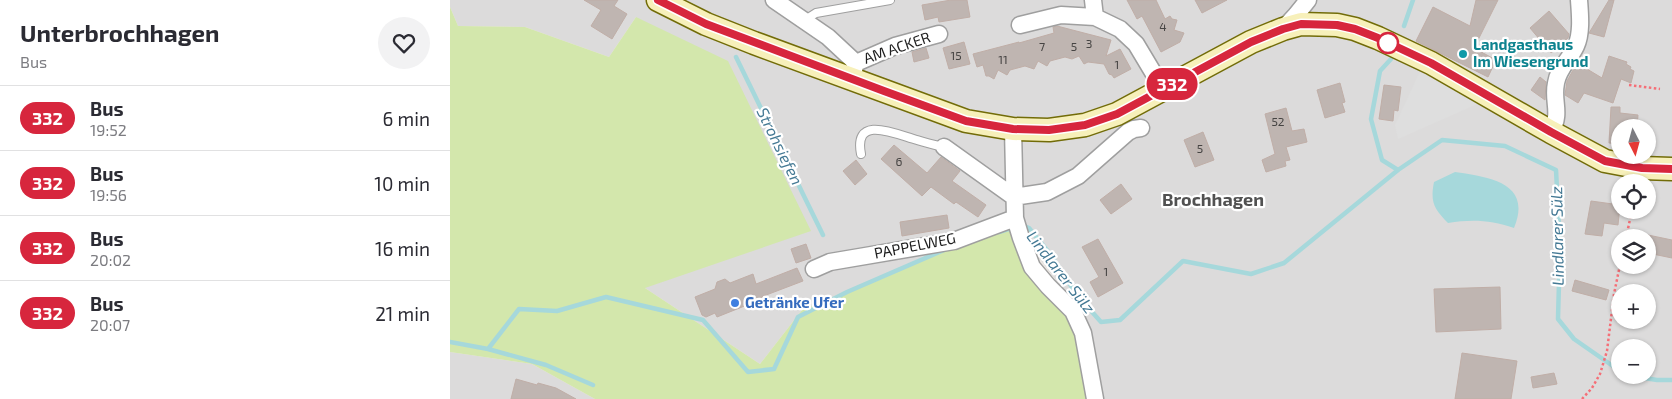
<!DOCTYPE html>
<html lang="en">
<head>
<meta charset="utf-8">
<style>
  :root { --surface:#fff; --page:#f2f2f3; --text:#2b2b33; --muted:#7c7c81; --line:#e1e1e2 }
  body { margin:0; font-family:"Exo 2",sans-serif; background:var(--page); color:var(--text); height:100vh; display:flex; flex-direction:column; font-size:19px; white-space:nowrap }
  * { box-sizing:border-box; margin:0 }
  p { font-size:16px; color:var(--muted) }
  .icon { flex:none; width:28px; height:28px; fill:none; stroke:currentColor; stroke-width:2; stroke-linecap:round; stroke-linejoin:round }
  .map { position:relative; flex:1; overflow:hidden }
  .panel { display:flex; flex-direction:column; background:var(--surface); width:450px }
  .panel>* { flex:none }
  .badge { padding:0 10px; border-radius:16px; font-size:18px; line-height:32px }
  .needle { width:32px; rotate:174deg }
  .buttons { position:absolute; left:1161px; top:119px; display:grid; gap:10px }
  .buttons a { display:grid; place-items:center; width:45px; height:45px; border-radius:50%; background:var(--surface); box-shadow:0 1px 4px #0004; font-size:25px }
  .map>.badge { position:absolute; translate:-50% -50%; box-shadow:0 0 0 2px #fff }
  .round { display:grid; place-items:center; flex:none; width:52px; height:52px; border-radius:26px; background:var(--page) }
  .summary { display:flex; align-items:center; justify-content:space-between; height:85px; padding:0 20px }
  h1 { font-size:24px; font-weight:700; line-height:38px }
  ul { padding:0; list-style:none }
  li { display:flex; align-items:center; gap:15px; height:65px; padding:0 20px; border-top:1px solid var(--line) }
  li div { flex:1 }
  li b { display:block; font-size:19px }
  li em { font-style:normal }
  li .badge { min-width:55px; font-weight:700; text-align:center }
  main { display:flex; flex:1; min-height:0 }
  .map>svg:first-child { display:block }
  .residential { fill:#dcdbdb; fill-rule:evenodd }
  .grass { fill:#d3e7ac }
  .parking { fill:#dedede }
  .water { fill:#a6d8db }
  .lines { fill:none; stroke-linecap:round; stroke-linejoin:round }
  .stream { stroke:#a6d8db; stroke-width:4.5 }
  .building { fill:#bfb5b1; stroke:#c0aea7 }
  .lane-casing { stroke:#9f9f9f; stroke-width:10 }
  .street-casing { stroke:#9f9f9f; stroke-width:19 }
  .secondary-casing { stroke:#726c08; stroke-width:25 }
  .path { stroke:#f56f77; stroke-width:2.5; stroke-dasharray:2.5 2.5; stroke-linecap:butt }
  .lane { stroke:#fff; stroke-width:8 }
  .street { stroke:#fff; stroke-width:16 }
  .secondary { stroke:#f7f0ba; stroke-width:22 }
  .line-casing { stroke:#fff; stroke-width:11 }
  .line { stroke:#d7263d; stroke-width:8 }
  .stop-dot { fill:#fff; stroke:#d7263d; stroke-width:2.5 }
  .culture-dot { fill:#0f9aa8; stroke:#fff; stroke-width:2 }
  .shop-dot { fill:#3f7fe0; stroke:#fff; stroke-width:2 }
  .labels { text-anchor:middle; stroke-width:4.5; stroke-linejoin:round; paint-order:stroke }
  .number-label { font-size:12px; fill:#464443 }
  .culture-label { font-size:15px; font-weight:bold; fill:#0d838f; stroke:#fff; text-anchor:start }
  .street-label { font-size:15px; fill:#1e1e1e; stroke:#fff }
  .shop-label { font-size:15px; font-weight:bold; fill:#366cbe; stroke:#fff; text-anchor:start }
  .water-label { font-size:16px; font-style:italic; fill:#447994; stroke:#fff }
  .quarter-label { font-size:18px; font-weight:bold; fill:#515151; stroke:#fff }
</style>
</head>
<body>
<main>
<section class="panel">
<div class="summary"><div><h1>Unterbrochhagen</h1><p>Bus</p></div><a class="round"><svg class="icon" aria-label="heart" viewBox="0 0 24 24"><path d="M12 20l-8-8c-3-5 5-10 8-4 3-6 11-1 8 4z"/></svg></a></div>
<ul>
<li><span class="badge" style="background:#d7263d;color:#fff">332</span><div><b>Bus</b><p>19:52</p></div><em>6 min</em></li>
<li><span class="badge" style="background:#d7263d;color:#fff">332</span><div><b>Bus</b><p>19:56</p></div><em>10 min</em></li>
<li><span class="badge" style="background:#d7263d;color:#fff">332</span><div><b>Bus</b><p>20:02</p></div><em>16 min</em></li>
<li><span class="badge" style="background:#d7263d;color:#fff">332</span><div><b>Bus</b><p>20:07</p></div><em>21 min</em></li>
</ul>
</section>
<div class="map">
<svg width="1222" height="399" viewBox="0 0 1222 399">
  <rect width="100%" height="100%" fill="#efeae5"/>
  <path class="residential" d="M0 0H1222V399H648L624 304 573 237 571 220 352 310 310 364 195 288 186 17 159 57 75 27 8 26 0 7ZM1170 128H1198V155H1170ZM1170 182H1198V210H1170ZM1170 238H1198V265H1170ZM1170 292H1198V320H1170ZM1170 348H1198V375H1170Z
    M0 352 82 364 145 399H0Z"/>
  <path class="grass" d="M0 7 8 26 75 27 159 57 186 17 278 61 361 231 195 288 310 364 352 310 561 223 619 313 642 399H145L82 364 0 352Z"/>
  <path class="parking" d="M972 67 1034 101 948 139 945 125Z"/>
  <path class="water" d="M1005 172C1038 177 1083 182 1064 228 1041 220 1022 219 998 223 984 209 980 202 984 182Z"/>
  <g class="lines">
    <path class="stream" d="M954 26 963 0
      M286 57 373 235
      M941 59 930 71 921 119 932 160 948 170
      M549 232 572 225 579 228 600 254 627 295 651 322 670 320 733 261 801 274 834 263 948 170 992 140 1055 146 1106 170 1110 246 1108 319 1124 339 1170 371
      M0 342 38 349 69 309 107 311 156 297 253 320 298 372 324 369 348 317 397 292 494 250
      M38 349 96 365 143 385
      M1176 375 1207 380H1222"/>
  </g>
  <path class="building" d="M134 0H168L164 6 177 14 162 39 141 26 151 10Z
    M501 0H517L520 17 489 22 488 17 475 20 472 5Z
    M677 0H706L715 19 720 16 722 19 727 20 724 30 734 33 730 42 711 52 692 16 687 19Z
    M745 0H777L752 13Z
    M1026 0H1048L1024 48 1046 60 1038 77 966 41 983 7 1020 26Z
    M1159 0H1164L1154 37 1139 33Z
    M1099 11 1119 34 1118 38 1101 53 1080 28Z
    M607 26 661 40 656 56 670 49 681 69 664 78 662 75 659 74 654 64 638 62 634 64 629 56 622 59 615 57 600 61 597 66 588 61 584 69 575 66 560 70 557 75 548 70 544 79 539 76H536L533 65 527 67 523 54 569 42V43L604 33 603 27Z
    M514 42 520 64 499 69 493 48Z
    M476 48 479 58 464 62 462 52Z
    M1159 56 1177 62 1176 64 1181 67 1180 69 1184 71 1181 83 1171 79 1163 103 1134 93 1128 103 1115 95 1117 81 1127 63 1152 78Z
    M1090 77 1096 82 1095 100 1081 90Z
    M890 83 895 102 892 103 895 112 875 118 867 90Z
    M934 85 951 87 948 111 944 110 943 121 929 119Z
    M1161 107H1170V113L1188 115 1187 128H1170V144L1159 143Z
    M836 108 842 131 854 129 857 142 836 147 840 160 835 161 836 166 816 172 812 160 825 154 815 114Z
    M753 132 764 160 745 167 734 140Z
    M444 145 477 173 491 157 510 171 502 181 536 205 528 217 506 202 504 204 481 187 472 196 431 159Z
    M406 160 417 174 405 185 393 171Z
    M671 184 682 199 661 214 650 200Z
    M1141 201 1170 205 1168 225 1154 223 1152 236 1135 234Z
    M497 215 499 228 452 236 450 222Z
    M1198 235 1222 240V258L1198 253Z
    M648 239 673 283 648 297 640 282 649 277 632 247Z
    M356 244 361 258 346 263 341 249Z
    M347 268 353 281 311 297 312 299 267 317 265 313 256 317 252 315 245 297 265 289 267 282 275 279 280 283 303 274 306 284Z
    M1125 280 1159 290 1156 300 1122 291Z
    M1050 287 1051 329 986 332 984 289Z
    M1012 353 1067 361 1061 399H1005Z
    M1104 373 1107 384 1083 388 1081 377Z
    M66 379 87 385 88 383 106 388 126 399H61Z"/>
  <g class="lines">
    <defs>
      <path id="lane" d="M355 20 366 13 440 0
        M411 154C403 113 448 135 467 140 476 143 485 145 494 147"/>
      <path id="street" d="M324 0 378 37 406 63 401 79
        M643 0 645 17 670 29 686 44 713 89
        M570 25 611 15 645 17
        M833 29 846 15 858 0
        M406 63 445 46 489 34
        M563 129 565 218 571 238 582 267 598 286 623 311 633 333 645 399
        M1101 132C1112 112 1102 102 1106 83 1108 69 1120 59 1126 46 1132 33 1130 14 1129 0
        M494 147 564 197 597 192 628 176 678 132 684 129 691 128
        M364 269 380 262 504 241 565 218"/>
      <path id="secondary" d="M208 0 256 24 304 43 516 121 563 129 599 130 635 125 667 114 801 42 833 29 851 24 887 25 905 29 928 38 981 63 1101 132 1155 161 1192 168 1222 169"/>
    </defs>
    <use href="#lane" class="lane-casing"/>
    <use href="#street" class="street-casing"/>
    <use href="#secondary" class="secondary-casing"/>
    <path class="path" d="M1179 85 1210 89
      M1176 238 1182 210
      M1132 399 1142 388 1150 374 1157 351 1164 294 1170 265"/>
    <use href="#lane" class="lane"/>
    <use href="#street" class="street"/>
    <use href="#secondary" class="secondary"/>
  </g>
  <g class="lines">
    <defs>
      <path id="line" d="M208 0 256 24 434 91 516 121 563 129 599 130 635 125 667 114 801 42 833 29 851 24 887 25 905 29 928 38 981 63 1101 132 1155 161 1192 168 1222 169"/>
    </defs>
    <use href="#line" class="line-casing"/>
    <use href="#line" class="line"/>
  </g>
  <circle class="stop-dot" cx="938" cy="43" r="10"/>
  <circle class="culture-dot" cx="1013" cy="54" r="5"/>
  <circle class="shop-dot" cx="285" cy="303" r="5"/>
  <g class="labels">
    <g class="number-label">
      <text x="713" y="31">4</text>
      <text x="639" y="48">3</text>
      <text x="592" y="51">7</text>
      <text x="624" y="51">5</text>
      <text x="506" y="60">15</text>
      <text x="553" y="64">11</text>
      <text x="667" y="69">1</text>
      <text x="828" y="126">52</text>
      <text x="750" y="153">5</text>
      <text x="449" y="166">6</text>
      <text x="656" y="276">1</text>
    </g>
    <g class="culture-label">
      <text x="1023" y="50">Landgasthaus<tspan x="1023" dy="17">Im Wiesengrund</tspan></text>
    </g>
    <g class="street-label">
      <text transform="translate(447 48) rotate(-19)" y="5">AM ACKER</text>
      <text transform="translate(465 246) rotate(-11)" y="5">PAPPELWEG</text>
    </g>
    <g class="shop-label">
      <text x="295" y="308">Getränke Ufer</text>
    </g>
    <g class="water-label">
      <text transform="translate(330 146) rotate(64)" y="6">Strohsiefen</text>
      <text transform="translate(1107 236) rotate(-91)" y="6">Lindlarer Sülz</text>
      <text transform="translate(611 272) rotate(52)" y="6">Lindlarer Sülz</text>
    </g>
    <g class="quarter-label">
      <text x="763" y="206">Brochhagen</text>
    </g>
  </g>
</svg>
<div class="buttons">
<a><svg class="needle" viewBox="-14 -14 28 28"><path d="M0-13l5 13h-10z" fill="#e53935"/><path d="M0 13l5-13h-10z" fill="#7c7c81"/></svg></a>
<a><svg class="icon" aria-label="locate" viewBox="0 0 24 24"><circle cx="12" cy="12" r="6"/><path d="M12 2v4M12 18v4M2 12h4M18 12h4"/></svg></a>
<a><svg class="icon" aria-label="layers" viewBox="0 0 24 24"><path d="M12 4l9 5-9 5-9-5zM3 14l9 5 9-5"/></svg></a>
<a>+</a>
<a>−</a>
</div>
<b class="badge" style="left:722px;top:84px;background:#d7263d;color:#fff">332</b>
</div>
</main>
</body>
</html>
